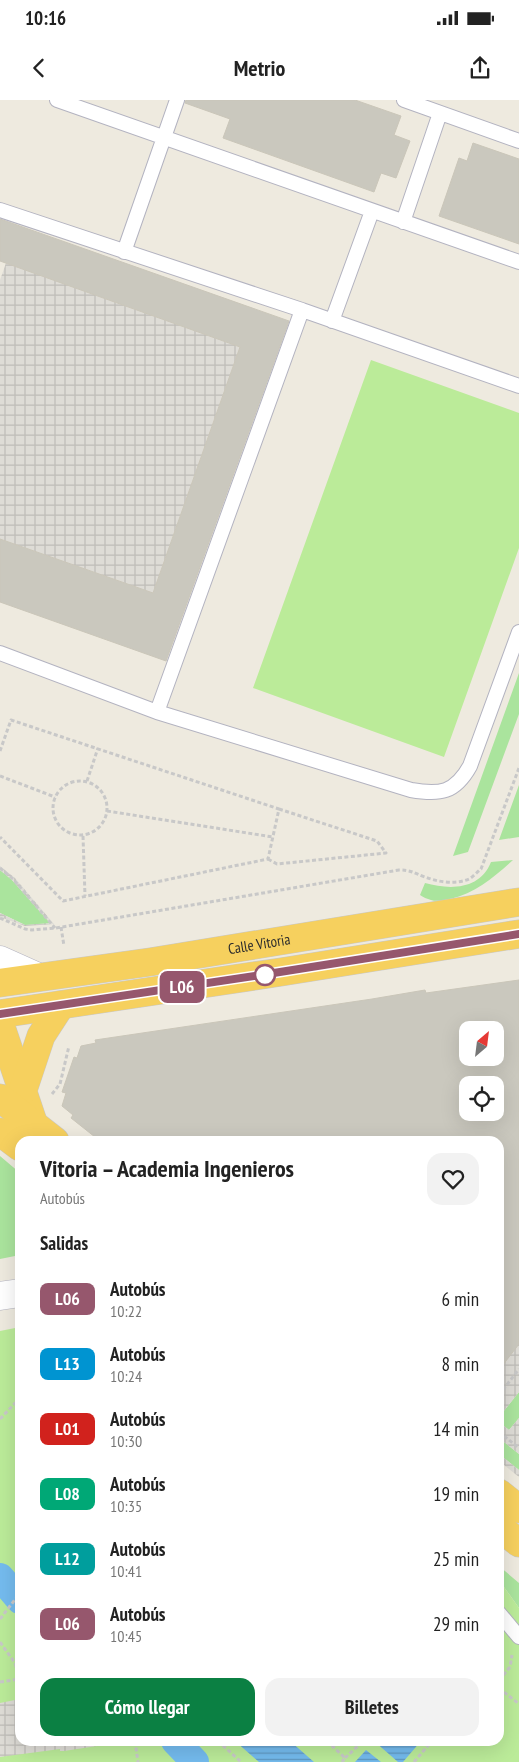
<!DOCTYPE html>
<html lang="es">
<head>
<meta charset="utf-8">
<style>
  :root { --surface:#fff; --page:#f2f2f2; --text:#222; --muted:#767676; --accent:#0b8043 }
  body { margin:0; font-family:"PT Sans Narrow",sans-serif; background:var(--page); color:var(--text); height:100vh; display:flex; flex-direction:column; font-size:19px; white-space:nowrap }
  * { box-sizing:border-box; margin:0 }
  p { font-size:16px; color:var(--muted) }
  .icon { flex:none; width:28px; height:28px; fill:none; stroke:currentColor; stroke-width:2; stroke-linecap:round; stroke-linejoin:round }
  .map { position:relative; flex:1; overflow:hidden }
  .side { position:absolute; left:15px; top:1036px; width:489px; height:610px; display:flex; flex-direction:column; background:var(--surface); border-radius:15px; box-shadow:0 5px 20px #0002 }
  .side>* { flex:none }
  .badge { padding:0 10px; border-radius:8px; font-size:18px; line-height:32px }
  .needle { width:32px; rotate:28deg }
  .fabs { position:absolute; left:459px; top:921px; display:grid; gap:10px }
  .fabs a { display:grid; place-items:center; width:45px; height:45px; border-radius:10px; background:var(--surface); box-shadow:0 5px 20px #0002; font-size:25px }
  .map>.badge { position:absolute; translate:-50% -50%; box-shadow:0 0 0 2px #fff }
  h2 { padding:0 25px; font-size:19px; line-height:45px }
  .round { display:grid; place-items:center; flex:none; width:52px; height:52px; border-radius:15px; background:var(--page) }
  .summary { display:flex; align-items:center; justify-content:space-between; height:85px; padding:0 25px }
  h1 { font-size:24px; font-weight:600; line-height:38px }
  .cta { display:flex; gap:10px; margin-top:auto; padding:10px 25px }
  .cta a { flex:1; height:58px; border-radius:15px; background:var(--accent); color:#fff; font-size:20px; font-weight:600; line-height:58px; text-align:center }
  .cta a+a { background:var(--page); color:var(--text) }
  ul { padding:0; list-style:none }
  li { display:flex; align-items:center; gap:15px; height:65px; padding:0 25px }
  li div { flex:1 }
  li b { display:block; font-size:19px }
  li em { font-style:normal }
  li .badge { min-width:55px; font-weight:700; text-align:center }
  .status { display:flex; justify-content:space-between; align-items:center; height:35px; padding:0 25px; background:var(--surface); direction:ltr }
  .status svg { height:14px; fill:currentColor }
  header { display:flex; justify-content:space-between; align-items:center; height:65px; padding:0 25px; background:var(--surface); font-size:22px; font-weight:600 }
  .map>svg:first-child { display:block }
  .garden { fill:#aae49d }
  .pitch { fill:#bbeb99 }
  .plaza { fill:url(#plaza-grid) }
  .water { fill:url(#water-rules) }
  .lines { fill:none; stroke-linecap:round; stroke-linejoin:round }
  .canal { stroke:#74bbee; stroke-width:28 }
  .building { fill:#cac8be; stroke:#cac6b9; fill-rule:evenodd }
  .service-casing { stroke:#b3b3c0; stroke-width:16 }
  .minor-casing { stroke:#b3b3c0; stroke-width:29 }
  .trunk-casing { stroke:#c8c8c8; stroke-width:29 }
  .path { stroke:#c8c8c8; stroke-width:3; stroke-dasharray:4 2.5; stroke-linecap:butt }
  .service { stroke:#fff; stroke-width:14 }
  .minor { stroke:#fff; stroke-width:28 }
  .trunk { stroke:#f6d05e; stroke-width:28 }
  .line-casing { stroke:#fff; stroke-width:11 }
  .line { stroke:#96576d; stroke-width:8 }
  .stop-dot { fill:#fff; stroke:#96576d; stroke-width:2.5 }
  .labels { text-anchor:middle; stroke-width:4; stroke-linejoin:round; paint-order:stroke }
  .street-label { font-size:15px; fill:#2d2d2d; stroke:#fff }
</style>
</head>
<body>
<div class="status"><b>10:16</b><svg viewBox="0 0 49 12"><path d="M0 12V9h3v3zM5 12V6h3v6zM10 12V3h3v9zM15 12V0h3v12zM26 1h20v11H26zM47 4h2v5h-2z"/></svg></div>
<header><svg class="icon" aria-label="back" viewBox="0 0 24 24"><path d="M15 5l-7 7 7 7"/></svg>Metrio<svg class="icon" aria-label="share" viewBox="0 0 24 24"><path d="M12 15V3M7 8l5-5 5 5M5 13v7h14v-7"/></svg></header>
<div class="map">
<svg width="519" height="1662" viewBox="0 0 519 1662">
  <defs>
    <pattern id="plaza-grid" width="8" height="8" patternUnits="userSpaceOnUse" patternTransform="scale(1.25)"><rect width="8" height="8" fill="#dedcd6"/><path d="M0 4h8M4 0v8" fill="none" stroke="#bfbdb8"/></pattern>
    <pattern id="water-rules" width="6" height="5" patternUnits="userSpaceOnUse" patternTransform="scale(1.25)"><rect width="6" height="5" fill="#74bbee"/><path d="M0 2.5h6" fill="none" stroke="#6098c1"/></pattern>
  </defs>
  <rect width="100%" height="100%" fill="#eeeadf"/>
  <path class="garden" d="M519 573V614L468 752 453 756Z
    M519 685V737L499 740Z
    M513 760C494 777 476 793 450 799 444 800 437 802 431 800 427 799 423 797 420 795L425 783C450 790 480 790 491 762Z
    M0 770 12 780 51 824 25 825 0 813Z
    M0 1056 20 1073V1152L15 1156 0 1159Z
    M519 1292V1318L509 1330 499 1322V1317Z
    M499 1338 519 1354V1370L499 1354Z
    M499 1466 519 1483V1508L499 1480Z"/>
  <path class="pitch" d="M371 260 519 313V448L444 657 253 588Z
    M20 1227V1641H499V1480L519 1508V1662H0V1231Z"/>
  <path class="plaza" d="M6 163 240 247 153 493 0 439V180Z
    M0 766 15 778 54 824 25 826 0 817V813L25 825 50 823 12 780 0 770Z
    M519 1240V1292L499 1317V1265Z
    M519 1318V1354L499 1338V1322L509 1330Z
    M499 1354 519 1370V1377L499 1361Z
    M20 1599V1641H130L64 1651H60V1649L0 1657V1603Z"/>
  <path class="water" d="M235 1641H290L314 1662H259Z
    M374 1641H421L403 1662H398Z
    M366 1650 381 1662H355Z"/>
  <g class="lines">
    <path class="canal" d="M0 1477 20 1500
      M175 1641 195 1662"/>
  </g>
  <path class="building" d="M186 0H355L401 16 394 35 410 41 396 78 381 73 374 92 223 38 230 19 185 3Z
    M473 43 519 59V144L439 116 459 58 467 61Z
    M0 119 289 221 166 561 0 502V439L153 493 240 247 0 161Z
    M519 880V1244L499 1270V1041H100L71 1018 73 1015 62 1006 66 993 62 992 74 957 77 958 81 946 96 943 95 940 372 899 425 890 426 893ZM468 930H495V958H468ZM468 985H495V1012H468Z"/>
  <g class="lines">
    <defs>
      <path id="service" d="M57 0 519 162
        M404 0 519 41
        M0 110 302 210 157 612 0 553
        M403 122 440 13
        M124 152 177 0
        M302 210 519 286
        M332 221 372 111
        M157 612 411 690C440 695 455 693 470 666L519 532
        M499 1513 519 1537"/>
      <path id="minor" d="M0 860 38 877
        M0 1196 20 1193"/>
      <g id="trunk">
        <path id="s1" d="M0 883 150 862 519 802"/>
        <path d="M0 914 281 872 519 834"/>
        <path d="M0 924 34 1025"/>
        <path d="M23 990 41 936 61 905"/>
        <path d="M0 998 55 1041"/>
        <path d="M0 1032 20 1047"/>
        <path d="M499 1393 519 1409"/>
        <path d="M499 1427 519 1443"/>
      </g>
    </defs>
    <use href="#service" class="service-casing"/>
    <use href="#minor" class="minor-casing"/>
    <use href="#trunk" class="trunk-casing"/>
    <path class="path" d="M0 651 11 620 279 709 268 759 63 801 0 737
      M0 676 55 697
      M53 708a27 27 0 1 1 54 0a27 27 0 1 1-54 0Z
      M87 681 98 648
      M107 711 273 737
      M83 736 85 796
      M268 759 277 764 386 753 377 741 279 709
      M0 768 13 779 55 828
      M0 818 25 829 32 830 56 828 399 770C411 770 414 773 425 777 438 782 455 785 469 779 473 777 477 772 481 769L519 668
      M61 827 64 846
      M52 994 60 984 69 946
      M499 1295 519 1269
      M0 1319 20 1298
      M499 1332 519 1348
      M0 1519 20 1493
      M0 1542 15 1563 20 1582
      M499 1580 510 1567 512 1555
      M0 1582 20 1579
      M499 1588 519 1604
      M135 1641 138 1662
      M218 1641 241 1662
      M327 1641 345 1658 342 1662
      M345 1658 363 1641
      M414 1662 432 1641"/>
    <use href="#service" class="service"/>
    <use href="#minor" class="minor"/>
    <use href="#trunk" class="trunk"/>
  </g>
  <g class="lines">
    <defs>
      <path id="line" d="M0 914 261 875 519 834"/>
    </defs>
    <use href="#line" class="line-casing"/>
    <use href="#line" class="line"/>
  </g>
  <circle class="stop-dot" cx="265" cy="875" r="10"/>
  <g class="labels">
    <g class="street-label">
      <text dy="5" stroke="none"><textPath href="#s1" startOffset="262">Calle Vitoria</textPath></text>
    </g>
  </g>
</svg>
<div class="fabs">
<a><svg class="needle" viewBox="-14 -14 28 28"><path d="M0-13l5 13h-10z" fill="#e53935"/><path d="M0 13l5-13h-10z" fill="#767676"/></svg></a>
<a><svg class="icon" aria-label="locate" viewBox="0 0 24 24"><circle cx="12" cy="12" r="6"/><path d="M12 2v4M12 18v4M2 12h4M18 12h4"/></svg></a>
</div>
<b class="badge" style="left:182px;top:887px;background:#96576d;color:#fff">L06</b>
<section class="side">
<div class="summary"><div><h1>Vitoria – Academia Ingenieros</h1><p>Autobús</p></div><a class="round"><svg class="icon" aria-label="heart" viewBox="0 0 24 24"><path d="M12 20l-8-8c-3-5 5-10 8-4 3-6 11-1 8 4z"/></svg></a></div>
<h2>Salidas</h2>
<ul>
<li><span class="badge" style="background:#96576d;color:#fff">L06</span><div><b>Autobús</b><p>10:22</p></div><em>6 min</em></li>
<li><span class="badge" style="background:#0094d1;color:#fff">L13</span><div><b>Autobús</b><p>10:24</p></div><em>8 min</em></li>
<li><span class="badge" style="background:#d1221d;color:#fff">L01</span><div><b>Autobús</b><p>10:30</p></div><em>14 min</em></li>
<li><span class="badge" style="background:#00a876;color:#fff">L08</span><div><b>Autobús</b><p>10:35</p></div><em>19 min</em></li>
<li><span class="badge" style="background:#009e9d;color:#fff">L12</span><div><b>Autobús</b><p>10:41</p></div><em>25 min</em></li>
<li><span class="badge" style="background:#96576d;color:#fff">L06</span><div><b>Autobús</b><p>10:45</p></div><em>29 min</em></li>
</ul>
<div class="cta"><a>Cómo llegar</a><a>Billetes</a></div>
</section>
</div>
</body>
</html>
